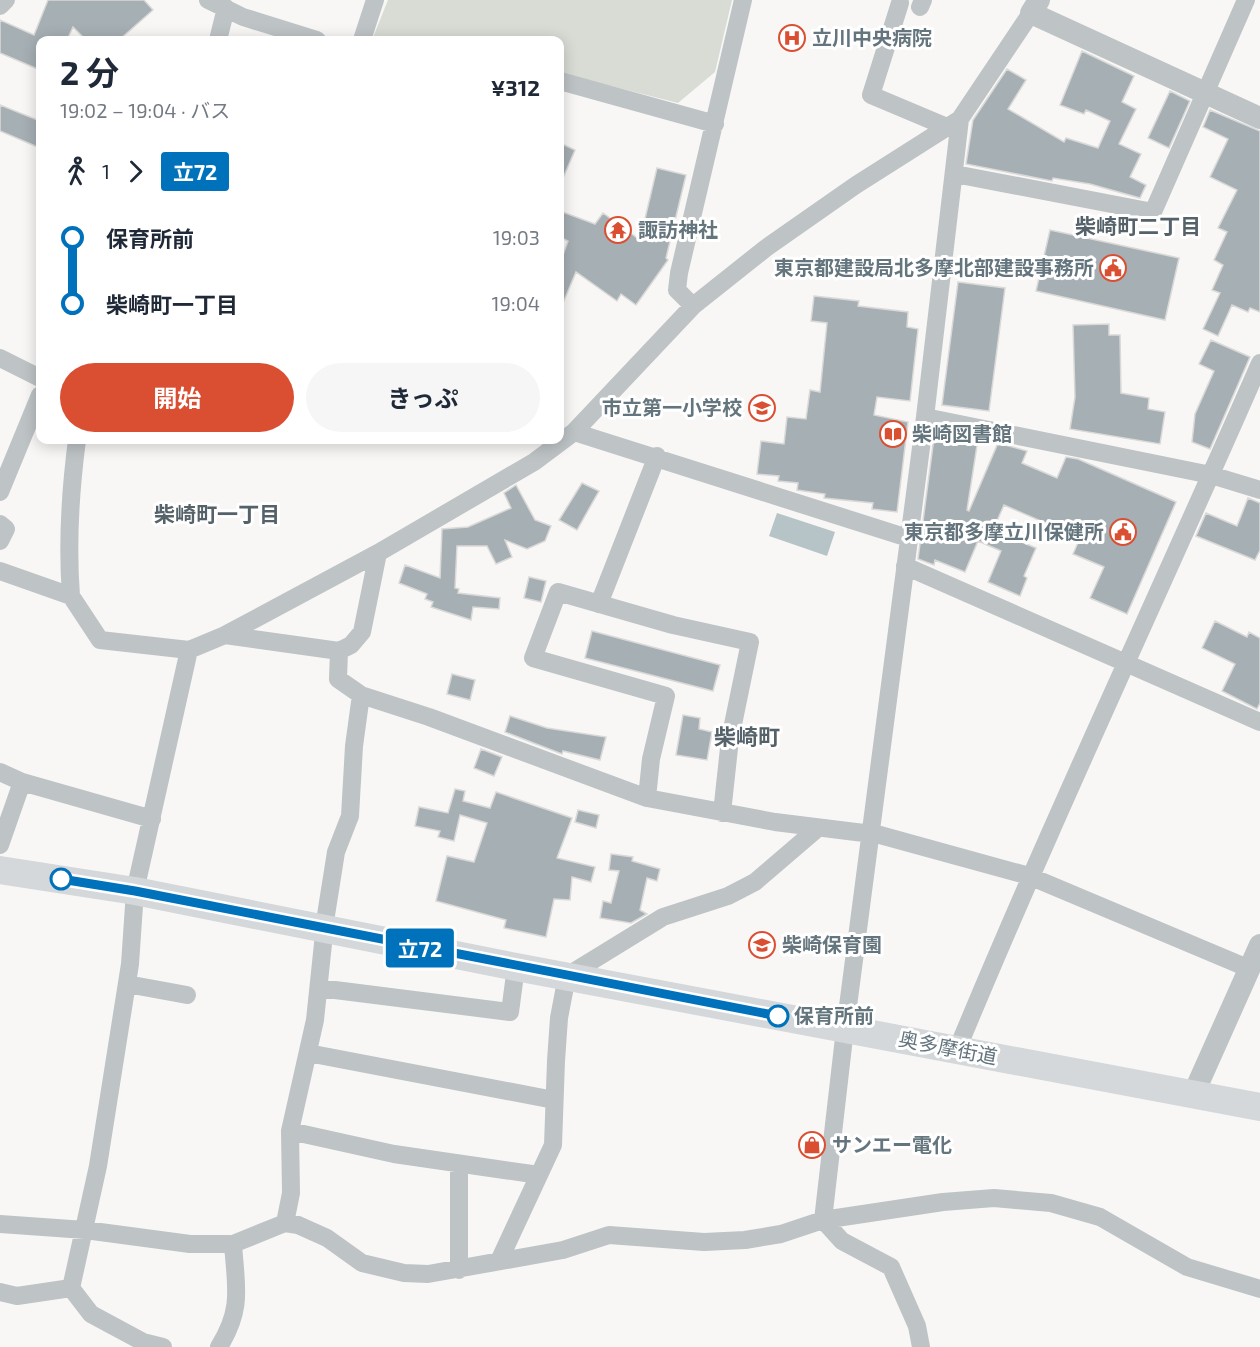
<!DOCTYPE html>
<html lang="ja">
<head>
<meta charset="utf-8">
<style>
  :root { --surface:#fff; --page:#f6f6f7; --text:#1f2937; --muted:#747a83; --accent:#da4f32 }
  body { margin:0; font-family:"Exo 2","Noto Sans JP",sans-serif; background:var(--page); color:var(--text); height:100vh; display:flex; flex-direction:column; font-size:22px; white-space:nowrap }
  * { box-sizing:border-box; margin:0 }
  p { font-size:20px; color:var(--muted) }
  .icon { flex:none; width:33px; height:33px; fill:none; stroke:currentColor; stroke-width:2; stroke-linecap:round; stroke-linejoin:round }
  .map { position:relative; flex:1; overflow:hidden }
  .side { position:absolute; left:36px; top:36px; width:528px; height:408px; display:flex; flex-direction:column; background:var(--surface); border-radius:12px; box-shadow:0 3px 15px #0003 }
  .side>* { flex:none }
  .badge { padding:0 12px; border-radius:4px; font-size:21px; line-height:39px }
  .map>.badge { position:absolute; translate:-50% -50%; box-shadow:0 0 0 3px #fff }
  .legs { display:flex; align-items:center; gap:9px; height:66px; padding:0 24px; font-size:20px }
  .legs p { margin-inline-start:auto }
  .summary { display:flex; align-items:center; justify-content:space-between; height:102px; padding:0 24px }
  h1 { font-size:33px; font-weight:700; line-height:45px }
  .action { display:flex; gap:12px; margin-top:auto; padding:12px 24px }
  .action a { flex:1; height:69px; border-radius:36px; background:var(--accent); color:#fff; font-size:24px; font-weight:700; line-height:69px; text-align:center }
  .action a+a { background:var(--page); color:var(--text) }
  ul { padding:0 24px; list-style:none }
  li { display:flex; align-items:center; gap:21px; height:66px; font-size:22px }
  li i { display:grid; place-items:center; width:9px; height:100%; margin:0 8px; background:currentColor }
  li i::after { content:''; width:15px; height:15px; margin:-8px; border:4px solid; border-radius:50%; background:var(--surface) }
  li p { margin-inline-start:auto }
  li:first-child i { background:linear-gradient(#0000 50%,currentColor 0) }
  li:last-child i { background:linear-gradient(currentColor 50%,#0000 0) }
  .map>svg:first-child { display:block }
  .green { fill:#d8dcd4 }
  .water { fill:#b7c4c7 }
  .building { fill:#a6afb4; stroke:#d9d9d7; stroke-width:1.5 }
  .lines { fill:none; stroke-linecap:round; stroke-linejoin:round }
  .minor { stroke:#bec3c6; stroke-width:18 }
  .tertiary { stroke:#bec3c6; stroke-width:22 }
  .primary { stroke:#d4d8db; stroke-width:28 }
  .line-1-casing { stroke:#fff; stroke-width:14 }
  .line-1 { stroke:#0072bc; stroke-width:9 }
  .stop-1-dot { fill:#fff; stroke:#0072bc; stroke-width:3 }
  .labels { text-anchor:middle; stroke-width:6; stroke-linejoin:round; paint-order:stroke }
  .poi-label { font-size:20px; font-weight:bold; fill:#64757e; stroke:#fff; text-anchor:start }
  .stop-label { font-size:20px; font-weight:bold; fill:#64757e; stroke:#fff; text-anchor:start }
  .street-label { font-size:20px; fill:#64757e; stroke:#fff }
  .neighbourhood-label { font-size:21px; font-weight:bold; fill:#56626a; stroke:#fff }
  .quarter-label { font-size:22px; font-weight:bold; fill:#56626a; stroke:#fff }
</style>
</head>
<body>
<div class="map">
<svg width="1260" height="1347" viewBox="0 0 1260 1347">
  <rect width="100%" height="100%" fill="#f8f7f5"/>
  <path class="green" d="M388 0H732L715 72 678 103 560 73V40H372Z"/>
  <path class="water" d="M777 513 835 532 827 556 769 536Z"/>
  <path class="building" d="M48 0H144L153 10 119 40H86L73 27 67 40H40V70L0 53V20L34 35Z
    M1082 51 1134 76 1122 102 1136 109 1119 144 1141 154 1130 177 1146 185 1140 198 1090 184 1053 178 1052 181 966 164 973 120 1007 69 1026 80 1008 109 1064 142 1066 138 1098 148 1110 121 1086 110 1084 114 1060 105Z
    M1170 91 1190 101 1169 148 1148 138Z
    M0 105 40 121V148L0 131Z
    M1210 110 1260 131V312L1250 308 1248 312 1232 305 1218 336 1203 329 1220 293 1212 290 1223 265 1214 260 1227 232 1218 228 1237 190 1210 177 1228 139 1203 127Z
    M560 143 575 150 560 185Z
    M657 168 686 175 666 258 668 260 636 305 621 294 617 301 576 272 560 310V263L568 241 560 237V211L595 224 603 213 640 240Z
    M1050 230 1179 258 1165 320 1036 291Z
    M958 282 1005 288 989 411 942 405Z
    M814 296 859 301 858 306 908 312 907 327 918 329 910 401 877 397 874 415 908 422 897 512 872 509 873 503 824 498 825 494 797 490 798 483 778 481 779 476 757 474 761 441 784 444 787 417 806 419 810 390 820 392 827 323 811 321Z
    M1109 324V335H1120L1121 393 1149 398 1148 409 1165 412 1160 444 1070 429 1075 397 1073 325Z
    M1211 340 1250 357 1210 449 1192 442 1195 414 1214 371 1199 364Z
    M935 430 978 439 967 510 969 511 998 443 1027 451 1022 463 1057 478 1066 457 1078 459 1176 502 1127 614 1090 598 1104 567 1073 554 1080 538 1004 505 993 530 1036 548 1024 576 1027 578 1020 596 988 582 1001 551 978 541 965 572 935 560 934 565 918 559Z
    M582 483 599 491 577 530 559 520Z
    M516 485 535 520 551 526 545 541 527 549 505 540 512 557 496 564 487 546H457L455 588 459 589 458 593 500 598 499 609 473 607 471 620 431 607 433 602 425 599 427 594 399 583 405 565 440 578 442 529 468 527 511 508 504 493Z
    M1248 498 1260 503V550L1255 560 1196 536 1206 513 1237 526Z
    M529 577 546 581 541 602 524 598Z
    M1215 621 1247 637 1249 632 1260 638V703L1257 709 1222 691 1235 664 1202 648Z
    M592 631 720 665 713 691 585 658Z
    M452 674 475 680 470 700 447 694Z
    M683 715 700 718 699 729 712 732 707 760 676 755Z
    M510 716 547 728 606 737 600 760 563 751 562 754 505 732Z
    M481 749 502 757 494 776 474 768Z
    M455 789 465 791 463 801 490 808 496 792 572 818 557 858 595 867 591 882 572 877 570 900 554 899 546 937 504 928 506 920 436 901 447 856 474 862 487 823 460 815 454 841 438 837 440 831 415 826 419 807 448 813Z
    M578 810 599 815 596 828 575 822Z
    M611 854 633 857 632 861 660 869 657 881 647 878 640 910 647 914 631 923 600 918 603 901 611 903 619 871 609 870Z"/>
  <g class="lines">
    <path class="minor" d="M208 0 243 17 317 40
      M900 3 871 95 947 127
      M0 6 6 0
      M920 7 923 0
      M218 40 226 8
      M362 40 375 0
      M560 81 715 124
      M955 174 1153 212 1246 0
      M693 306 677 290 679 273 743 0
      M0 358 40 378
      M925 417 1211 475 1260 490
      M574 432 908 538
      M0 492 40 395
      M0 524 6 529 0 541
      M378 553 362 632 351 645 339 651 338 679 361 695 429 717 647 798 775 822 880 835 1029 876 1250 969
      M905 566 1260 722
      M0 571 71 596 100 640 189 650
      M71 596C67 543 70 493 77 440
      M599 604 657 456
      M225 635 339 651
      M0 772 22 782 152 819
      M647 798 651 759 666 696 533 658 558 592 673 625 750 642 730 739 722 813
      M0 845 22 782
      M127 984 187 995
      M319 988 510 1012 516 967
      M957 1050C1053 818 1160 592 1260 363
      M308 1053 554 1100
      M290 1131 394 1154 539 1175
      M285 1223 291 1193 290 1131 315 1020 326 915 336 852 350 816 354 746 361 695
      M0 1224 85 1230 190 1244H233L285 1223 298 1225 327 1238 362 1263 404 1273 428 1274 563 1250 609 1235 704 1242 745 1240 781 1234 823 1220 943 1202 994 1198 1051 1203 1100 1217 1187 1267 1260 1289
      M499 1261 553 1145 556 1061 559 1018 567 976 663 917 728 896 755 882 818 828
      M459 1270V1164
      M71 1288 98 1166 130 964 135 891 189 650 225 635 378 553 534 462 574 432 693 306 766 248 856 185 960 119 1031 13
      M71 1288 91 1314 143 1342 163 1347
      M0 1292 17 1296 71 1288
      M219 1347C243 1308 236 1288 233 1244
      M921 1347 917 1326 891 1267 842 1241 823 1220 845 1029 925 417 960 119"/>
    <path class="tertiary" d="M1039 0 1031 13 1260 118
      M1193 1095 1260 945"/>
    <path class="primary" d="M0 870 135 891 516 967 1260 1107"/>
  </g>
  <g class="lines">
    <defs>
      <path id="line-1" d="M61 879 135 891 778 1016"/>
    </defs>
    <use href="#line-1" class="line-1-casing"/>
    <use href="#line-1" class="line-1"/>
  </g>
  <defs>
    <symbol id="hospital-ring" viewBox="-11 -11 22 22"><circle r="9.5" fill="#fff" stroke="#da4f32" stroke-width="1.5"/><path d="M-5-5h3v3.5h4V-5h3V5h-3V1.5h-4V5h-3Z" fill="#da4f32"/></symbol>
    <symbol id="temple-ring" viewBox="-11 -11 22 22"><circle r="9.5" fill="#fff" stroke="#da4f32" stroke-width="1.5"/><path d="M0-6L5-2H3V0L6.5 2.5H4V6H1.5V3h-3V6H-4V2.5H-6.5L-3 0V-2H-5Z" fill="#da4f32"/></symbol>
    <symbol id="civic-ring" viewBox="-11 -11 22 22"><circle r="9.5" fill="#fff" stroke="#da4f32" stroke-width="1.5"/><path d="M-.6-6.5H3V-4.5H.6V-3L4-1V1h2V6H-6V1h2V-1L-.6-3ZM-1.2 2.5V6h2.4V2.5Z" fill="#da4f32"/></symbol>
    <symbol id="school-ring" viewBox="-11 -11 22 22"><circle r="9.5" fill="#fff" stroke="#da4f32" stroke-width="1.5"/><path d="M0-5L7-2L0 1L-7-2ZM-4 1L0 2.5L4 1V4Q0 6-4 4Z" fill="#da4f32"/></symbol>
    <symbol id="library-ring" viewBox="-11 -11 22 22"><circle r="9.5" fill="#fff" stroke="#da4f32" stroke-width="1.5"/><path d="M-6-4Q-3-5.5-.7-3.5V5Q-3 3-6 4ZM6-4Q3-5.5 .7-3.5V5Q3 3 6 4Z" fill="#da4f32"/></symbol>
    <symbol id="shop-ring" viewBox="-11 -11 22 22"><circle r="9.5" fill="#fff" stroke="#da4f32" stroke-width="1.5"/><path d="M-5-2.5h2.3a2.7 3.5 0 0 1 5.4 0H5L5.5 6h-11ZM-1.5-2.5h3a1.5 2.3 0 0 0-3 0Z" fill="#da4f32"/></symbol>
  </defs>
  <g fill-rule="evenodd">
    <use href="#hospital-ring" x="777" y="23" width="30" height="30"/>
    <use href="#temple-ring" x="603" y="215" width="30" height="30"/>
    <use href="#civic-ring" x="1098" y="253" width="30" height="30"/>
    <use href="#school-ring" x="747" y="393" width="30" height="30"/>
    <use href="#library-ring" x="878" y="419" width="30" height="30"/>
    <use href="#civic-ring" x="1108" y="517" width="30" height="30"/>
    <use href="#school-ring" x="747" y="930" width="30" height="30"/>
    <use href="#shop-ring" x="797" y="1130" width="30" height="30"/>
  </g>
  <g class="stop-1-dot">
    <circle cx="61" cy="879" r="10"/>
    <circle cx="778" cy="1016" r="10"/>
  </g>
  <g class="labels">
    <g class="poi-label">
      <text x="812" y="45">立川中央病院</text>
      <text x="638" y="237">諏訪神社</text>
      <text x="1094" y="275" text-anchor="end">東京都建設局北多摩北部建設事務所</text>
      <text x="742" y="415" text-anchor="end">市立第一小学校</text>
      <text x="912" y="441">柴崎図書館</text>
      <text x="1104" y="539" text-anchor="end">東京都多摩立川保健所</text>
      <text x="782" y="952">柴崎保育園</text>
      <text x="832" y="1152">サンエー電化</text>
    </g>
    <g class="stop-label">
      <text x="794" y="1023">保育所前</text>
    </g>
    <g class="street-label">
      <text transform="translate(948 1048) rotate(11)" y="7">奥多摩街道</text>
    </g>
    <g class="neighbourhood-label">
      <text x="1138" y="234">柴崎町二丁目</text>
      <text x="217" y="522">柴崎町一丁目</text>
    </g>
    <g class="quarter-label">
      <text x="747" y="745">柴崎町</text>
    </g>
  </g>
</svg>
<b class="badge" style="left:420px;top:948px;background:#0072bc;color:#fff">立72</b>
<section class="side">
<div class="summary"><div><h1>2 分</h1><p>19:02 – 19:04 · バス</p></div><b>¥312</b></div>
<div class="legs"><svg class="icon" aria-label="walk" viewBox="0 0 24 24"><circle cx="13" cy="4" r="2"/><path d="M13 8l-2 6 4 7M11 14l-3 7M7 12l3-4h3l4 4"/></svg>1<svg class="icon" aria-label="forward" viewBox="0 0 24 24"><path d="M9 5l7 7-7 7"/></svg><b class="badge" style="background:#0072bc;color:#fff">立72</b></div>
<ul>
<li><i style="color:#0072bc"></i><b>保育所前</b><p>19:03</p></li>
<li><i style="color:#0072bc"></i><b>柴崎町一丁目</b><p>19:04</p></li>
</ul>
<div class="action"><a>開始</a><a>きっぷ</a></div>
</section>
</div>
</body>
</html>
